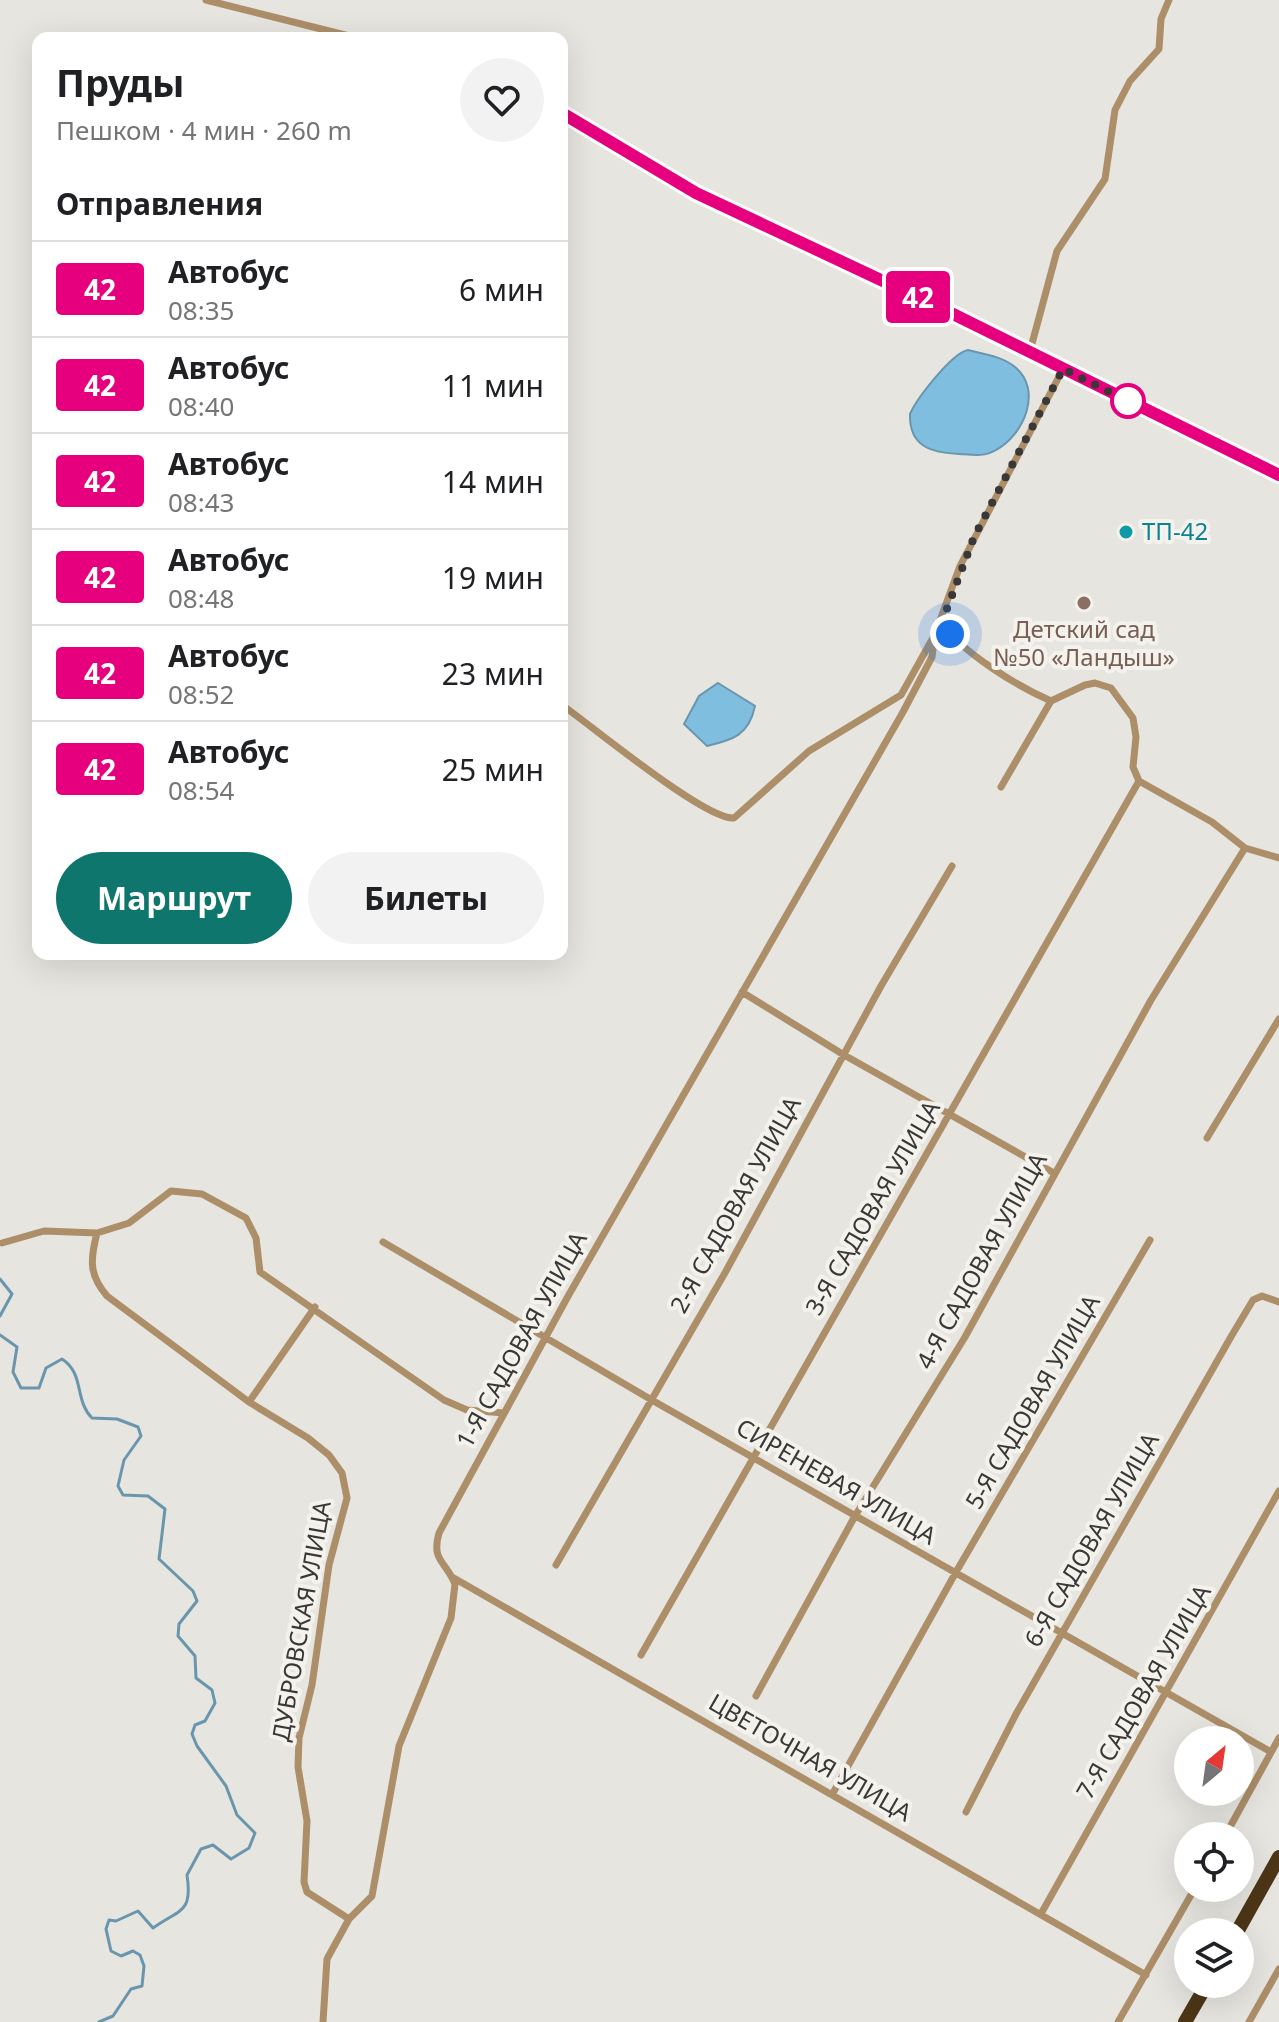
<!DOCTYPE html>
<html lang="ru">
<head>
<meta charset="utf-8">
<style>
  :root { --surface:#fff; --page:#f2f2f2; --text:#202124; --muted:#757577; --line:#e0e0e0; --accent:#0f766e }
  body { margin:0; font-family:"Noto Sans",sans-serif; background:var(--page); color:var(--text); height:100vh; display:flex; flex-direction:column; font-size:30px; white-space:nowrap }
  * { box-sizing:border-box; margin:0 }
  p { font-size:26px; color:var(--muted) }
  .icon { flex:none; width:44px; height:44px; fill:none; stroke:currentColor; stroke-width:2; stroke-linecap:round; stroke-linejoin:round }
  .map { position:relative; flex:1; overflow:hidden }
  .drawer { position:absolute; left:32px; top:32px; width:536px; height:928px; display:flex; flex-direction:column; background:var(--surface); border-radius:16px; box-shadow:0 8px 32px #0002 }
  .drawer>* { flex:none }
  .badge { padding:0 16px; border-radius:6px; font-size:28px; line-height:52px }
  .needle { width:52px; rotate:29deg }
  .controls { position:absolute; left:1174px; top:1726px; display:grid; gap:16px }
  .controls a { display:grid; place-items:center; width:80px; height:80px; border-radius:50%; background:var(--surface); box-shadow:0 8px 32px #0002; font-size:40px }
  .you { position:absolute; width:40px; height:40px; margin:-20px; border:6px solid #fff; border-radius:50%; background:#1a73e8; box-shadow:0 0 0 12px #1a73e833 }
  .map>.badge { position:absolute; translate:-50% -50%; box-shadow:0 0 0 4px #fff }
  h2 { padding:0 24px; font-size:30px; line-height:72px }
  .round { display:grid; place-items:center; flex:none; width:84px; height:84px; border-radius:42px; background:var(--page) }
  .head { display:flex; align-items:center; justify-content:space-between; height:136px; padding:0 24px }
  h1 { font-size:38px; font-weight:700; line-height:60px }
  .cta { display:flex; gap:16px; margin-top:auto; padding:16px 24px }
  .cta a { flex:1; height:92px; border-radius:48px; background:var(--accent); color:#fff; font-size:32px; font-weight:700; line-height:92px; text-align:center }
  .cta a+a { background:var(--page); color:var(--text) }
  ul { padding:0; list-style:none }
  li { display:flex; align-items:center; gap:24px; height:96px; padding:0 24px; border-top:2px solid var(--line) }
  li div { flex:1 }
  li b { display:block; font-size:30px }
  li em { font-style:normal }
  li .badge { min-width:88px; font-weight:700; text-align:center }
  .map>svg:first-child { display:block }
  .water { fill:#7fbedf; stroke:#6a96ad; stroke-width:2 }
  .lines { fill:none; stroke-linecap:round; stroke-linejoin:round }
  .stream { stroke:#6a96ad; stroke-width:3 }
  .street { stroke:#ac8e69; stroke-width:7 }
  .highway { stroke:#4d3617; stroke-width:14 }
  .line-casing { stroke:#fff; stroke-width:18 }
  .line { stroke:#e6007e; stroke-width:12 }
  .walk { stroke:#393837; stroke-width:8; stroke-dasharray:0 14.4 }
  .stop-dot { fill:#fff; stroke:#e6007e; stroke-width:4 }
  .culture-dot { fill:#0f9aa8; stroke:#f4f2ed; stroke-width:3 }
  .education-dot { fill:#8d6e63; stroke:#f4f2ed; stroke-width:3 }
  .labels { text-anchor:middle; stroke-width:8; stroke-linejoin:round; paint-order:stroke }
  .culture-label { font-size:24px; fill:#0d838f; stroke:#f4f2ed; text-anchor:start }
  .education-label { font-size:24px; fill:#785e54; stroke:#f4f2ed }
  .street-label { font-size:24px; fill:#393837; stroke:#f4f2ed }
</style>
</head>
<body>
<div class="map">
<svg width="1279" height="2022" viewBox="0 0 1279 2022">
  <rect width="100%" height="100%" fill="#e7e5e0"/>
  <path class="water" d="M968 350C983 354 1002 356 1015 367 1043 390 1024 435 996 450 984 457 973 455 960 454 932 453 909 447 910 414 917 398 952 353 968 350Z
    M718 683 755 706C749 735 733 740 707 746L684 724 699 696Z"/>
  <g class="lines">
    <path class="stream" d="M0 1279 12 1294 0 1316
      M0 1335 17 1347 13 1372 21 1388H39L46 1368 62 1359C85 1374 74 1400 92 1418L117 1419 138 1427 141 1436 124 1460 118 1486 123 1495 148 1496 165 1509 159 1559 193 1591 197 1601 179 1624 178 1636 195 1656 196 1678 212 1690 215 1703 205 1721 195 1725 192 1734 197 1746 226 1786 237 1815 255 1833 249 1848 231 1859 213 1845 201 1849 187 1875C193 1914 179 1909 153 1928L138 1911 116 1921 109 1920 106 1929 111 1951 121 1956 133 1951 140 1955 144 1966 142 1986 131 1989 113 2016 99 2022"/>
    <path class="street" d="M206 0 357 38
      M562 113 696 193 951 313 1279 475
      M1030 351 1057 251 1105 179 1115 110 1130 81 1159 49 1161 19 1169 0
      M942 622C960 652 1019 687 1051 701L1085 685 1095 683 1111 688 1133 718 1136 737 1133 767 1139 781 1212 822 1245 848 1279 858
      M562 705C592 726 705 820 734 818L809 751 901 695 934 636
      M1001 787 1051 701
      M742 992 844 1055 1054 1173
      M1207 1138 1279 1019
      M97 1233C90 1260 89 1275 107 1296L249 1402 315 1307
      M383 1242 650 1399 1271 1752
      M2 1243 44 1231 97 1233 129 1223 171 1191 202 1194 246 1218 256 1238 260 1272 444 1400 467 1410 504 1413
      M249 1402 308 1438 329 1455 342 1473 347 1498 329 1565 312 1685 299 1738 298 1767 307 1821 304 1882 307 1892 349 1919
      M556 1565 726 1271 881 986 952 866
      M452 1577 1146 1975
      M641 1655 1139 781
      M756 1696 855 1516 965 1337 1151 1000 1245 848
      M833 1793 956 1572 1150 1240
      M966 1812 1016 1714 1232 1335 1253 1300 1262 1296 1279 1302
      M1225 1836 1279 1738
      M1042 1912 1279 1491
      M323 2022 327 1959 349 1919 372 1896 399 1746 451 1618 455 1584C446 1561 431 1561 439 1533L567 1298 903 712 932 657 935 634 960 566 1063 369
      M1118 2022 1195 1888
      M1249 2022 1279 1969"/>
    <path class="highway" d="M1237 1932 1279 1857
      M1185 2022 1207 1984"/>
  </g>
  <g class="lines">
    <defs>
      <path id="line" d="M562 113 696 193 951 313 1279 475"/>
    </defs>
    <use href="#line" class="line-casing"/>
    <use href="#line" class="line"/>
    <path class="walk" d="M950 634 942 622 974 537 1063 369 1128 401"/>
  </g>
  <circle class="stop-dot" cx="1128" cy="401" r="16"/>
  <circle class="culture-dot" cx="1126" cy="532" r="8"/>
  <circle class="education-dot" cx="1084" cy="603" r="8"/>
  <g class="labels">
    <g class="culture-label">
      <text x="1142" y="540">ТП-42</text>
    </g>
    <g class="education-label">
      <text x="1084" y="638">Детский сад<tspan x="1084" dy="28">№50 «Ландыш»</tspan></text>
    </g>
    <g class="street-label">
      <text transform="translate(736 1205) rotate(-61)" y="8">2-Я САДОВАЯ УЛИЦА</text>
      <text transform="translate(873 1208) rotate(-60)" y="8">3-Я САДОВАЯ УЛИЦА</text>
      <text transform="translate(982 1261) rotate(-61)" y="8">4-Я САДОВАЯ УЛИЦА</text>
      <text transform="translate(522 1340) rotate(-61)" y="8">1-Я САДОВАЯ УЛИЦА</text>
      <text transform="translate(1033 1402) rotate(-60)" y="8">5-Я САДОВАЯ УЛИЦА</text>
      <text transform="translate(836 1482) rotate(30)" y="8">СИРЕНЕВАЯ УЛИЦА</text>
      <text transform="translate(1092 1540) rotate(-60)" y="8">6-Я САДОВАЯ УЛИЦА</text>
      <text transform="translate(302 1621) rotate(-80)" y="8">ДУБРОВСКАЯ УЛИЦА</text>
      <text transform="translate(1144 1692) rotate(-60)" y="8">7-Я САДОВАЯ УЛИЦА</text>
      <text transform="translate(810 1758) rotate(30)" y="8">ЦВЕТОЧНАЯ УЛИЦА</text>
    </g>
  </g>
</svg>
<div class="controls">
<a><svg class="needle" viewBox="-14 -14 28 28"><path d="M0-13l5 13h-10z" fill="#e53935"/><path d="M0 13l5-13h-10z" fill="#757577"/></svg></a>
<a><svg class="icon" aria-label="locate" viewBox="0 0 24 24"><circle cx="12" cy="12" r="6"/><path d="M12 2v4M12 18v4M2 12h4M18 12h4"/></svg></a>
<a><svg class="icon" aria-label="layers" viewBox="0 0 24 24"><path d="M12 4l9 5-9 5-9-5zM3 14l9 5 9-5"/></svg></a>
</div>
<div class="you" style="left:950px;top:634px"></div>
<b class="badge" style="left:918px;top:297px;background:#e6007e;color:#fff">42</b>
<section class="drawer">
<div class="head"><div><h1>Пруды</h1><p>Пешком · 4 мин · 260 m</p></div><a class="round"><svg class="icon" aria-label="heart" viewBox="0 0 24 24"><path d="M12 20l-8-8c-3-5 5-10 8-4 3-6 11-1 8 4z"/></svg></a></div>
<h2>Отправления</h2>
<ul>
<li><span class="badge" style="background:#e6007e;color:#fff">42</span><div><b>Автобус</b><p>08:35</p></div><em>6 мин</em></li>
<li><span class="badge" style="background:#e6007e;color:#fff">42</span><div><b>Автобус</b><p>08:40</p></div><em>11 мин</em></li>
<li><span class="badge" style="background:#e6007e;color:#fff">42</span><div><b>Автобус</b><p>08:43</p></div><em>14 мин</em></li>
<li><span class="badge" style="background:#e6007e;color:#fff">42</span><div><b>Автобус</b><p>08:48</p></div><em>19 мин</em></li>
<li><span class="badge" style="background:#e6007e;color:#fff">42</span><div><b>Автобус</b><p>08:52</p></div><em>23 мин</em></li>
<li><span class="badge" style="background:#e6007e;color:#fff">42</span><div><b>Автобус</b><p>08:54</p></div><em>25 мин</em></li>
</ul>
<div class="cta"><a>Маршрут</a><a>Билеты</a></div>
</section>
</div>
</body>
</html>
